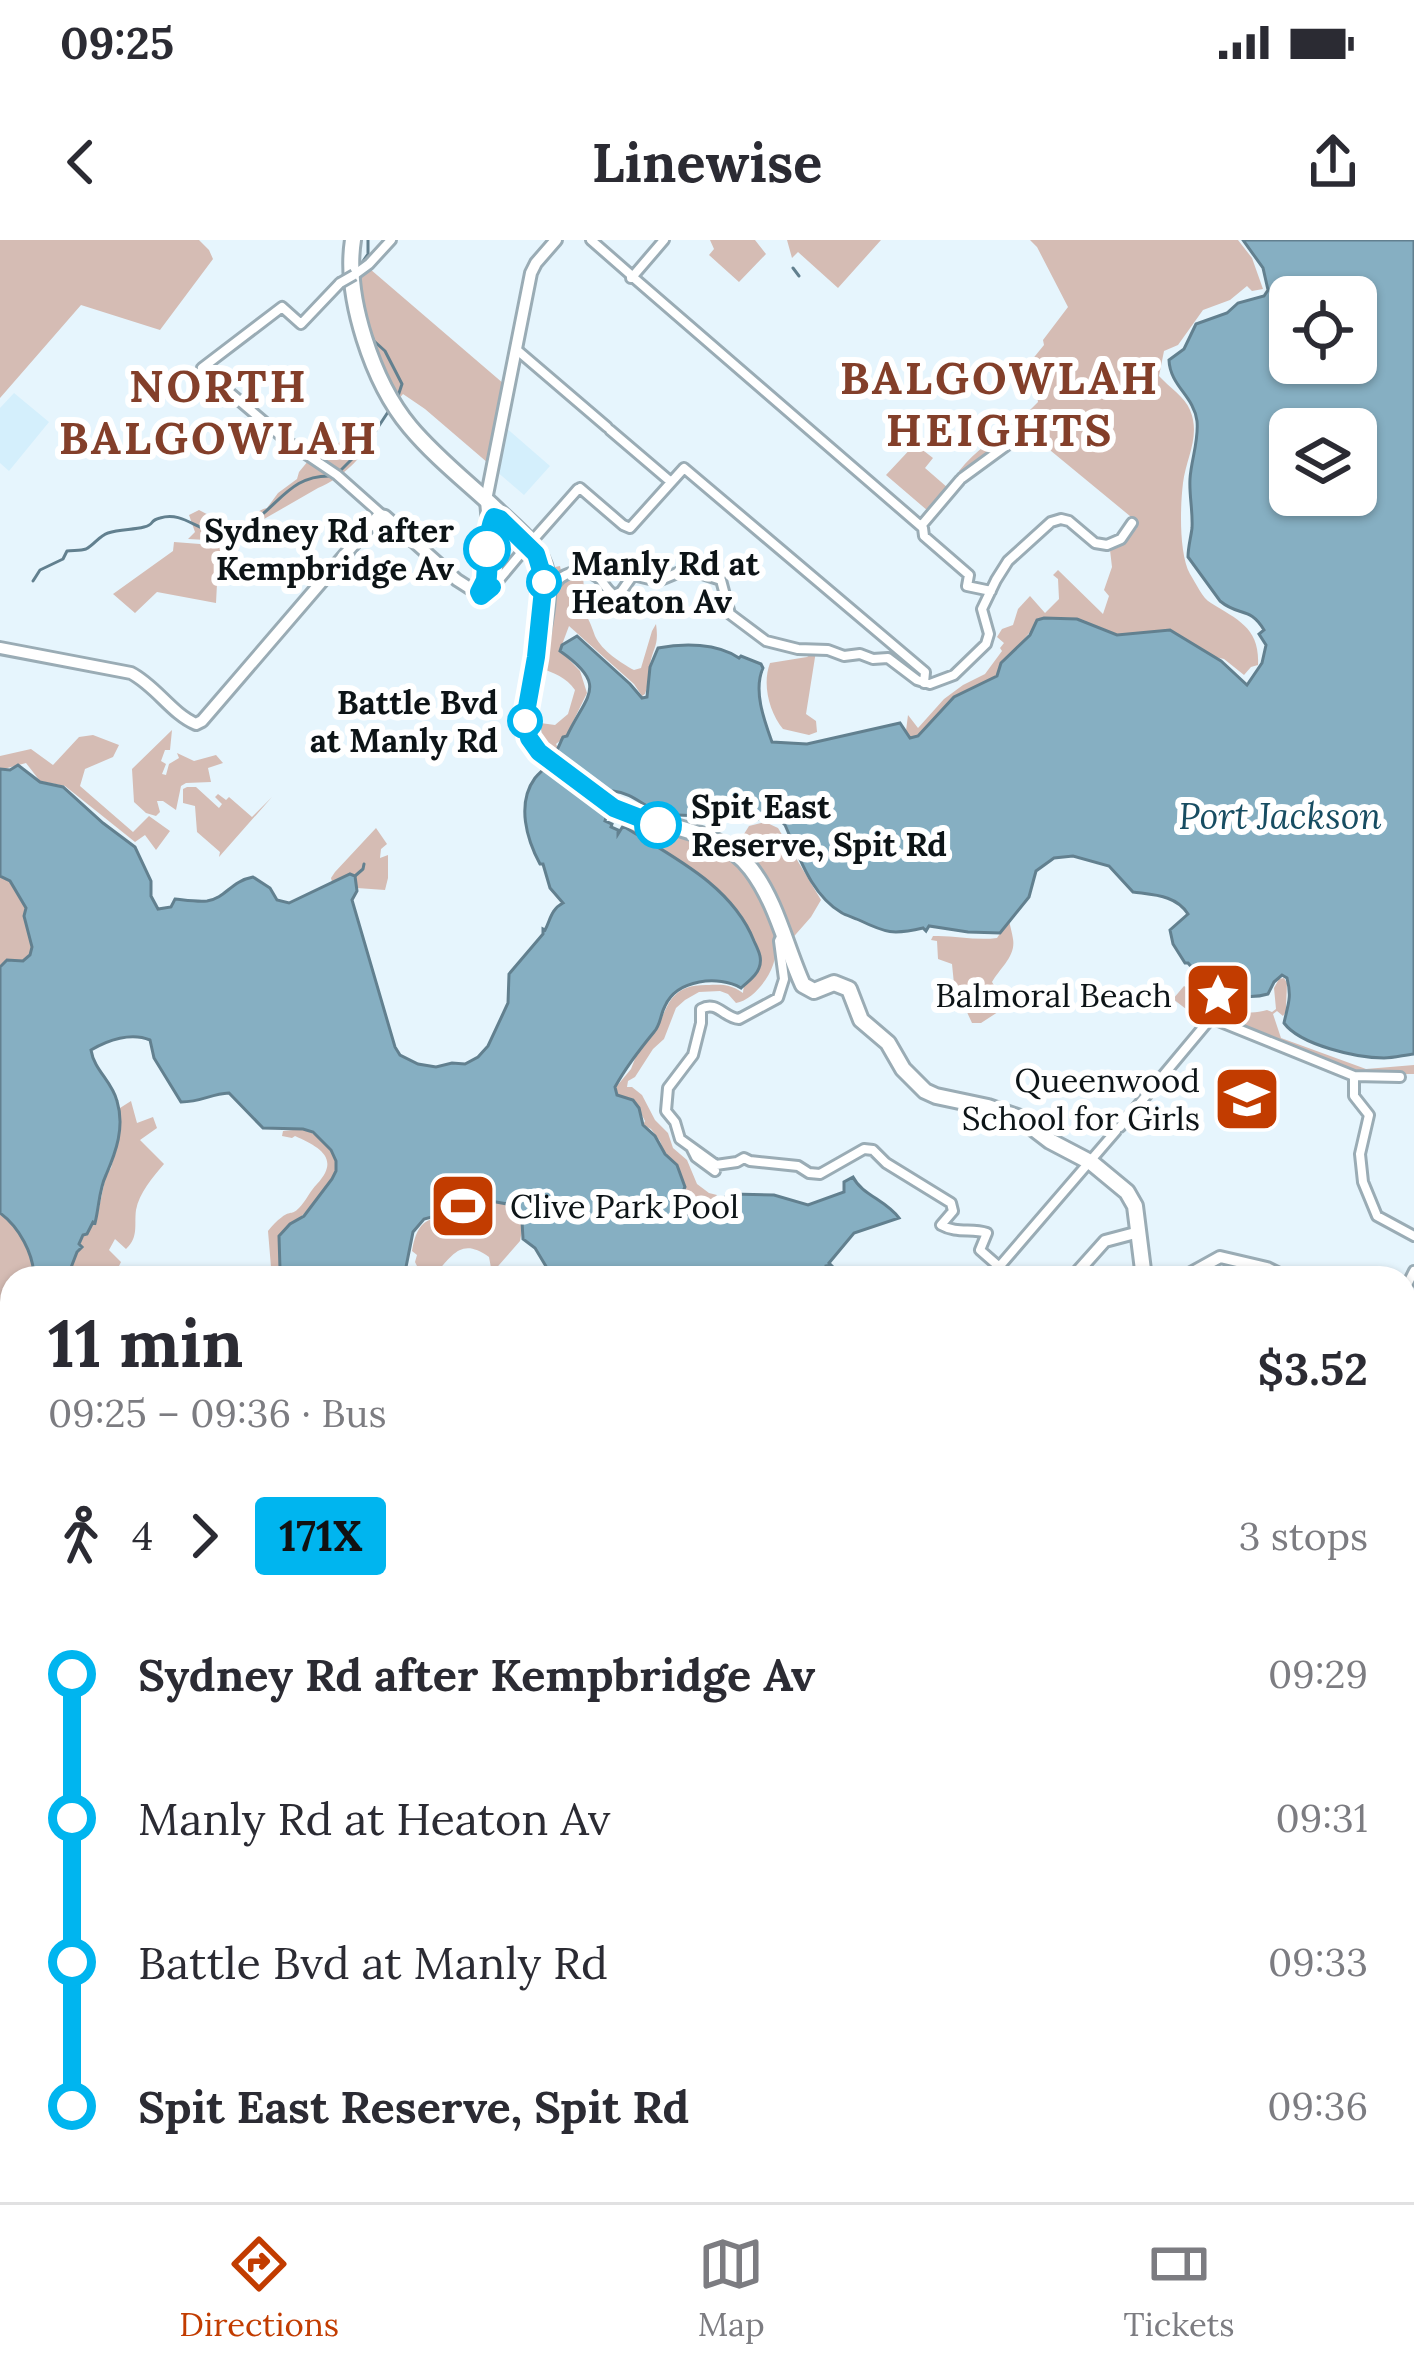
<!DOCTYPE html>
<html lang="en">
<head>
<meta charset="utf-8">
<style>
  :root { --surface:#fff; --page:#f2f2f3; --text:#2b2b33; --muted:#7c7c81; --line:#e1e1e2; --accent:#c23c00 }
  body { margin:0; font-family:Lora,serif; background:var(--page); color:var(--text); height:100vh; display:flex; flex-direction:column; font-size:45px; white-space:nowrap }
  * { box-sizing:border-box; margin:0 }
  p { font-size:39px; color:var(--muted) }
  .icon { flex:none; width:66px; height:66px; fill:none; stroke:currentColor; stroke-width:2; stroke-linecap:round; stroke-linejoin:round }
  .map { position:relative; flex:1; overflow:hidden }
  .drawer { position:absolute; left:0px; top:1026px; width:1416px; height:936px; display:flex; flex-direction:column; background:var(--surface); border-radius:36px 36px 0 0; box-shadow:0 3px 9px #0004 }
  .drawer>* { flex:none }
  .badge { padding:0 24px; border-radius:9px; font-size:42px; line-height:78px }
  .controls { position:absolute; left:1269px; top:36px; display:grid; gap:24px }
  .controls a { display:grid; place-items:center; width:108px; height:108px; border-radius:18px; background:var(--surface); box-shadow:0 3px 9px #0004; font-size:60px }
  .map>.badge { position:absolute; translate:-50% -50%; box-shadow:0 0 0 6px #fff }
  .legs { display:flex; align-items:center; gap:18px; height:132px; padding:0 48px; font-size:39px }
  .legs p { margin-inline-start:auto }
  .headline { display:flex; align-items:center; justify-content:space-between; height:204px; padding:0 48px }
  h1 { font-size:66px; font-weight:700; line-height:90px }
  ul { padding:0 48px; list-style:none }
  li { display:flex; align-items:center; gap:42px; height:144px; font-size:45px }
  li i { display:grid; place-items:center; width:18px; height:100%; margin:0 15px; background:currentColor }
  li i::after { content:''; width:30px; height:30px; margin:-15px; border:9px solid; border-radius:50%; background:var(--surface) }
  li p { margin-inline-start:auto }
  li:first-child i { background:linear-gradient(#0000 50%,currentColor 0) }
  li:last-child i { background:linear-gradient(currentColor 50%,#0000 0) }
  .status { display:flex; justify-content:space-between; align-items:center; height:84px; padding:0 60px; background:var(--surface); direction:ltr }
  .status svg { height:33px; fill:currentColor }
  header { display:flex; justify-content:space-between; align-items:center; height:156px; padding:0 48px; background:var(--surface); font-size:54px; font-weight:700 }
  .menu { display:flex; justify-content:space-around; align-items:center; height:168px; border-top:3px solid var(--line); background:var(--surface); font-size:33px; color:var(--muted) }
  .menu a { display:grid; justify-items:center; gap:6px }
  .menu .selected { color:var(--accent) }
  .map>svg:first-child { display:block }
  .built { fill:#d4effc }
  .green { fill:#d5bcb4 }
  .water { fill:#86afc2; stroke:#62808f; stroke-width:3; fill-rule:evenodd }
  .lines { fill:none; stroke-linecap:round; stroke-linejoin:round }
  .stream { stroke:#62808f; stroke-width:3 }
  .ferry { stroke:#174d62; stroke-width:3; stroke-dasharray:15 12; stroke-linecap:butt }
  .minor-casing { stroke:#9aacb5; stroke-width:14 }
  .major-casing { stroke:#9aacb5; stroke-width:16 }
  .highway-casing { stroke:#9aacb5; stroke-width:20 }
  .minor { stroke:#fff; stroke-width:8 }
  .major { stroke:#fff; stroke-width:10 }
  .highway { stroke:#fff; stroke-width:14 }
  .minor-bridge-casing { stroke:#9aacb5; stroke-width:14; stroke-linecap:butt }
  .minor-bridge { stroke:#fff; stroke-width:8 }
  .line-1-casing { stroke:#fff; stroke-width:27 }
  .line-1 { stroke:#00b5ef; stroke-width:18 }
  .stop-1-dot { fill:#fff; stroke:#00b5ef; stroke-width:6 }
  .labels { text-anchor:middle; stroke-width:12; stroke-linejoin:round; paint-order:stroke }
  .stop-label { font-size:33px; font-weight:bold; fill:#0d1417; stroke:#fff; text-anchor:end }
  .poi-label { font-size:33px; fill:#0d1417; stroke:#fff; text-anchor:end }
  .water-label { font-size:36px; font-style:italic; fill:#174d62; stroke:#fff }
  .district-label { font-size:45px; font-weight:bold; letter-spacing:3px; fill:#833f2a; stroke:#fff }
</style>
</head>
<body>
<div class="status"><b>09:25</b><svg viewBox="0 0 49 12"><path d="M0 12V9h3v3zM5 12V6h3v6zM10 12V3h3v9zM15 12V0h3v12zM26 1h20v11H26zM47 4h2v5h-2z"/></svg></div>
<header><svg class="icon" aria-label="back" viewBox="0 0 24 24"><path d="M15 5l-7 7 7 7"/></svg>Linewise<svg class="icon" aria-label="share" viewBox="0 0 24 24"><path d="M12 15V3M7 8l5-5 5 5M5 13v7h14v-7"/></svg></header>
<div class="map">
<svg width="1414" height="1962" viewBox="0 0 1414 1962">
  <rect width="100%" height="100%" fill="#e6f5fd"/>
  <path class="built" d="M14 153 49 182 9 231 0 223V168Z
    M505 187 550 226 524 255 495 230Z"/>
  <path class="green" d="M0 0H199L209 10 213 19 160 90 81 65 0 158Z
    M710 0H755L766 14 739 42 709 15 714 9Z
    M787 0H881L838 48 798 12 792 18Z
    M1030 0H1238L1252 18 1263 49 1252 51 1247 46 1230 60 1203 70 1178 105 1164 111 1159 136C1169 147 1185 157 1190 170 1201 196 1186 218 1183 243 1180 267 1179 314 1190 334 1196 343 1202 358 1211 363 1238 380 1260 388 1258 425L1251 427 1244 435 1224 419 1117 395 1077 379 1037 381C1027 401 1005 414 997 436L954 457 918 496 910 498 906 491 908 475 918 488 944 459 963 445 985 434 1002 411 1000 408 1004 403 997 397 1002 389 1013 385 1018 369 1030 356 1045 373 1059 359 1058 339 1053 335 1058 330 1103 374 1109 356 1104 350 1112 327 1110 310 1137 288 1136 281 1045 206 1043 187 1039 178 962 233 959 231C981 203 1014 188 1038 162L1031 121 1044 105 1043 100 1068 67 1037 7Z
    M370 29 504 144 488 223 425 169 403 154 397 161 364 88 353 40Z
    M369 187 377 196C361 217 343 238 318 248L226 301 188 299 195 292 189 275 199 270 224 283 229 281 236 287C247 282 258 269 267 268L278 253 297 239 299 232 308 221 319 227 341 200 351 208Z
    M915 204 933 218 925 228 948 248 928 271 886 235Z
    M174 302 226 306 227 310 218 324 216 363 157 352 135 373 113 354 173 311Z
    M560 326 563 341 583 336 584 349 581 369C589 378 591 385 595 396 602 411 621 423 634 430L641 428 652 391 656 384C659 406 654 405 650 424 648 435 649 443 645 454L642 456 634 444 569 386 560 410 580 431 587 453 566 496 556 504 558 508 554 517 546 512 533 482 555 485 568 474 575 450C566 437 554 433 540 428L550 328Z
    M816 411 806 474 816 481 817 492 809 495 783 489C769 472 762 444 770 423L807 417Z
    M172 490 170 510H165L161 521 166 524 162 534 166 535 169 524 179 518 177 513 194 521 216 515 223 523 208 528 211 542 186 543 181 546 176 570 163 561H157L160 572 156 576 146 573 134 562 132 529Z
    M93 495 119 505 113 517 85 529 80 546 133 592 149 576 170 591 156 610 145 595 135 602 65 546 40 541 26 523 0 530V516L31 509 53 525 79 497Z
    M187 547H196L219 568 222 564 215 557 218 554 226 560 229 557 252 577 272 557 219 617 220 612 197 592 195 566 183 563V549Z
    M625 577C694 600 735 600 767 672 776 690 780 706 773 725 768 740 752 760 736 763L728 754 720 751 699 752 685 760 676 768 664 799 653 809 635 837 628 841 627 847H632L642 855 655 880 668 893 673 908 687 920 697 944 709 953 717 955 711 962 684 976 673 973 685 947 677 925 665 914 660 901 651 889 643 885 645 881 634 860 618 855 616 847 631 829 640 806C672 786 656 745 706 745 722 745 728 743 743 753 745 738 753 702 748 688 735 650 657 607 624 586Z
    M765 582 778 588 821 660 811 677 789 702 736 610 743 596 738 594H744L749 586Z
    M376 588 387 604 381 609 380 618 388 615V638L385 650 357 648 355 636 350 634 332 642 331 638 335 632Z
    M0 636 10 641 26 668 24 676 32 707 30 715 23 721 7 720 0 727Z
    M1009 680C1010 686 1012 692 1013 699 1016 716 1000 728 992 742L1000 755 1001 770 981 783H972L954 744 952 724 938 719 937 701 931 700 933 696C955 695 975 701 997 698Z
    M1284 738 1287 743 1286 766 1288 769 1283 776 1277 771 1273 774 1281 798 1366 829 1414 825V834H1366L1353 831 1242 789C1226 776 1208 777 1189 772L1200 757 1197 754 1186 769 1173 759 1184 746C1207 761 1239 779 1267 770L1272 772 1276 769 1274 748 1279 739Z
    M131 861 137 883 153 877 157 888 140 900 164 924C153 937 139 953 136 970 134 985 139 997 126 1009L115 999 109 1010 121 1022 113 1038H67L84 994 96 982 106 935 111 928 119 898 120 868Z
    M303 889C319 895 342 913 335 933 329 950 291 987 278 1001L280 1029 277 1038H251L265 1035 271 1027 268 991C272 986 276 981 282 977 291 970 291 976 299 968 306 961 310 951 317 944 341 918 319 907 295 896L292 898 282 896 283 891Z
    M474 958 507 964 523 985 520 1001 492 1033 489 1017C459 995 451 1019 431 1038H423L415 1022 417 1015 412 1011C418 976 430 979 459 974Z
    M0 973C19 987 34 1014 34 1038H12V1084L0 1090Z
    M12 1090V1280L0 1278V1098Z"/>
  <path class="water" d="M1243 0H1414V814C1404 815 1394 818 1384 818 1357 818 1300 805 1284 783 1288 764 1292 758 1287 738L1282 735 1274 742 1268 754C1238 763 1206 746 1188 723H1185L1173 704 1170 690 1188 674C1176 655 1154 655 1133 652L1109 626 1073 616 1054 618 1036 631 1029 657 1000 693 968 692 929 686 926 691 923 688C893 695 886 693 859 680 857 679 843 674 842 673 811 655 799 616 785 585L777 577 770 576V573L756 580C724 569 699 579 667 574 647 571 635 553 613 551L595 560 598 568 607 574 605 581 612 584 611 587 618 590V594L623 586C671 616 732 645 754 701 758 710 763 718 759 728 756 737 747 742 741 748 719 735 677 739 665 766 660 775 661 784 654 792 640 809 626 827 615 847L617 855 633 860 639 868 643 885 655 896 665 914 677 925 685 947 673 973 684 976 732 954 774 955 808 965 844 952V942L853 937C862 955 886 960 899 978L854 993 829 1023 831 1025 826 1026V1031L823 1030 816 1038H553L535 1008 523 999 522 981 507 964 474 958 462 969 424 979 413 992 405 1032 396 1038H277L280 1029 279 996 290 984 304 976 332 939 336 931V921L331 910 313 892 303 889 263 888 229 853C210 854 202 862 181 862L154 818 150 800C131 792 108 800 91 810 94 830 112 841 117 861 125 887 116 912 106 935 99 949 99 968 95 983L93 982 87 994 83 995 79 1004 82 1007 77 1012 67 1038H34C34 1014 19 987 0 973V727L7 720 23 721 30 715 32 707 24 676 26 668 10 641 0 636V529L10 530 18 525 40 542 63 547 103 583 135 607 151 641V656L158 669 171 667 175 659C185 660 197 662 207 661 226 658 231 641 253 637L270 648 277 660 289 663 350 634 355 636 357 651 352 660 395 807 400 815 418 824 436 827 452 823 465 824 478 817 488 806 508 763 509 734 543 694V689L545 690C550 681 551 669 563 663L550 648 543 624H540C527 600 516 564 535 538 539 533 545 529 549 523 556 515 559 505 563 497L567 496C586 455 610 446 560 411L562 405 577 396 630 444 642 458 647 457 650 427 658 408C684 403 717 403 739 418L741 416 761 424 763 428C753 450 764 480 772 502L807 504 900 483 910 498 918 496 954 457 997 436 1001 423 1030 395 1037 380 1044 378 1077 379 1117 395 1170 390 1221 421 1247 445 1262 423 1266 405 1259 394 1264 390C1250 366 1239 377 1220 361L1188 317C1188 307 1191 297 1192 288 1193 271 1189 255 1190 239 1191 220 1199 201 1197 181 1194 156 1170 146 1169 120L1184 109 1196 84 1227 73 1238 63 1264 56 1268 50 1263 28ZM1290 57H1356V123H1290ZM1290 189H1356V255H1290Z
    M1407 1851 1414 1853V1962L1355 1960 1251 1962 1250 1952 1257 1950H1404V1854Z"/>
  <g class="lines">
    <path class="stream" d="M359 27 368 14V0
      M793 28 799 36
      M368 87 374 101 385 111 402 144 398 156
      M340 231 367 204 390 169
      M33 341 40 330 63 319 67 311C73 310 80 311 86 309 94 305 99 296 108 293 120 289 133 290 144 287 156 284 148 281 160 278 189 269 204 304 239 289 277 273 286 234 332 236
      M355 636 363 629 364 624
      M0 1094 12 1086
      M0 1130 6 1184 12 1201
      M0 1281 12 1270
      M260 1950 266 1962
      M131 1962 135 1950"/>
    <path class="ferry" d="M1404 1875 1414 1867
      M1376 1950 1414 1959"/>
    <defs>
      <path id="minor" d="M591 0 631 35V38H634L923 288 924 296 969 335 967 346 991 351
        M354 35 369 24 391 0
        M634 35 664 0
        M517 110 607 187
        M202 128 282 67 301 84 340 43
        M202 129 288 202
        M610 190 671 242
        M291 204 337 235 382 275
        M962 238 1036 184
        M580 248 623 285 630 288 684 228 925 432 924 443
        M921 286 960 240
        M532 301 578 249
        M548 353C553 348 556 341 562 337 573 329 591 330 601 340 605 346 608 351 614 355L621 352 633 335 658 341 687 329 721 340 730 374 766 401 798 409 828 410 844 416 860 414 873 419 888 418 917 440 930 444 954 435 986 404 989 394 982 369 996 340 1008 321 1051 282 1061 279 1069 281 1095 303 1107 305 1121 299 1132 283
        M487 354 527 306
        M781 697 779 701 784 739 778 758 739 779C724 778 717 760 701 769V783L693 815 668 848 666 871 675 882 680 899 716 925 737 922 744 918 750 921 798 926 809 933 820 934 864 909 873 910 886 923 951 963 953 971 941 985C957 994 971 988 987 993L980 1010 1012 1038
        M1354 836V856L1369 875 1360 914 1363 942 1377 976 1414 996
        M1120 887 1211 778 1354 836 1400 837
        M692 909 696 917 715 931
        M999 1027 1116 891
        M1404 1051 1414 1031
        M1405 1250 1414 1241
        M1404 1266 1414 1284
        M282 1950 289 1962
        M720 1950 734 1962
        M0 1957 15 1950
        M678 1962 688 1950"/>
      <path id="major" d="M485 350 491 321 486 260 531 33 536 23 556 0
        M0 408 131 433C156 446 172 474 196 484L202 481 379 275 385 276 457 340 479 354
        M1072 1038 1105 1001 1139 992
        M1182 1038 1220 1017 1267 1028 1287 1038
        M1410 1102 1409 1106 1414 1107
        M0 1376 12 1378
        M0 1492 12 1470
        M0 1545 12 1556
        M0 1606 12 1592
        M0 1766 12 1771
        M394 1950 410 1962
        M834 1950 847 1962
        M514 1962 525 1950
        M769 1962 779 1950
        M1171 1962C1191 1952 1212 1960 1231 1950"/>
      <path id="highway" d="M353 0C344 57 373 143 410 187 435 217 467 242 496 269 515 288 540 305 546 332 556 378 510 479 540 510 554 525 603 560 621 569 664 589 721 589 751 629 777 663 786 708 803 745L814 751 834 743 849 749 861 780 888 803 903 829 925 851 936 856 988 867 1020 878 1050 901 1092 923 1127 952 1135 966 1144 1038
        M992 1950 1003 1962
        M1006 1950 1019 1962
        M112 1962 120 1950"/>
    </defs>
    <use href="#minor" class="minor-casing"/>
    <use href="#major" class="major-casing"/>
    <use href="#highway" class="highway-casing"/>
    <use href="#minor" class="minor"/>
    <use href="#major" class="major"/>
    <use href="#highway" class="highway"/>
    <defs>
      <path id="minor-bridge" d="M340 43 354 35
        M527 306 532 301"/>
    </defs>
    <use href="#minor-bridge" class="minor-bridge-casing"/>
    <use href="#minor-bridge" class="minor-bridge"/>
  </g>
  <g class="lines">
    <defs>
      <path id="line-1" d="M487 309 485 340 479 352 481 356 492 347 487 345C491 324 485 292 494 277L500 279 536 314 544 340 536 417 525 478 529 498 539 512 614 568 658 585"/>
    </defs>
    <use href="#line-1" class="line-1-casing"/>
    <use href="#line-1" class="line-1"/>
  </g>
  <defs>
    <symbol id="sight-square" viewBox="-11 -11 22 22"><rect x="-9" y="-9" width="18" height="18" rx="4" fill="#c23c00" stroke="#fff"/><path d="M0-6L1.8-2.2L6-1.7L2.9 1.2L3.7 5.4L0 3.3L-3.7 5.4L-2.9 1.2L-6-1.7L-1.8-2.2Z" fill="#fff"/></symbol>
    <symbol id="school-square" viewBox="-11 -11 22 22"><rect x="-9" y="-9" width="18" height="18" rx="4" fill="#c23c00" stroke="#fff"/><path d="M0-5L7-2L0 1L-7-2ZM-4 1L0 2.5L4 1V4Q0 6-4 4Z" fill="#fff"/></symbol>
    <symbol id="stadium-square" viewBox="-11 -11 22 22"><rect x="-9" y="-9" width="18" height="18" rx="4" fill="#c23c00" stroke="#fff"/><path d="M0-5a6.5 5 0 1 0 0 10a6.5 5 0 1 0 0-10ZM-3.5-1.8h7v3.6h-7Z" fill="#fff"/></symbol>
  </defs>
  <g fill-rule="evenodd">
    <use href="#sight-square" x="1180" y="717" width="76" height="76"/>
    <use href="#school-square" x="1209" y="821" width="76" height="76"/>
    <use href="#stadium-square" x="425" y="928" width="76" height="76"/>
  </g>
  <g class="stop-1-dot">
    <circle cx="487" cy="309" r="21"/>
    <circle cx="544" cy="342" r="15"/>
    <circle cx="525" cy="481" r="15"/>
    <circle cx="658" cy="585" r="21"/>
  </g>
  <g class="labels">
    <g class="stop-label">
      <text x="454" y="302">Sydney Rd after<tspan x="454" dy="38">Kempbridge Av</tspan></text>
      <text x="571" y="335" text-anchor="start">Manly Rd at<tspan x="571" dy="38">Heaton Av</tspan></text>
      <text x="498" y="474">Battle Bvd<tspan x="498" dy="38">at Manly Rd</tspan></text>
      <text x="691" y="578" text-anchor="start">Spit East<tspan x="691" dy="38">Reserve, Spit Rd</tspan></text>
    </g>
    <g class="poi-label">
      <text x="1172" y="767">Balmoral Beach</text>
      <text x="1200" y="852">Queenwood<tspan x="1200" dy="38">School for Girls</tspan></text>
      <text x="510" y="978" text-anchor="start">Clive Park Pool</text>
    </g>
    <g class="water-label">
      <text x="1280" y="589">Port Jackson</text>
    </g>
    <g class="district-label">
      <text x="1000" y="154">BALGOWLAH<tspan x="1000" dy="52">HEIGHTS</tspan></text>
      <text x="219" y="162">NORTH<tspan x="219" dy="52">BALGOWLAH</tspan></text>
    </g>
  </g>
</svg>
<div class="controls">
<a><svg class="icon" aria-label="locate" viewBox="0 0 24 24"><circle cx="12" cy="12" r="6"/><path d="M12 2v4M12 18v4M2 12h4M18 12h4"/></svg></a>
<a><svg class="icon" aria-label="layers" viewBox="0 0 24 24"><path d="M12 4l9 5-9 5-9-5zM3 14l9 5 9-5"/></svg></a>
</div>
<section class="drawer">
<div class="headline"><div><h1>11 min</h1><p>09:25 – 09:36 · Bus</p></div><b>$3.52</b></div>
<div class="legs"><svg class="icon" aria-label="walk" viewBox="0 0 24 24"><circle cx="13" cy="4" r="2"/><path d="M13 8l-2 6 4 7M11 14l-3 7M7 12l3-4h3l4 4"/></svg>4<svg class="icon" aria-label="forward" viewBox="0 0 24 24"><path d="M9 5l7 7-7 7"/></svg><b class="badge" style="background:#00b5ef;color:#111">171X</b><p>3 stops</p></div>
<ul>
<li><i style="color:#00b5ef"></i><b>Sydney Rd after Kempbridge Av</b><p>09:29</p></li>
<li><i style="color:#00b5ef"></i><span>Manly Rd at Heaton Av</span><p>09:31</p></li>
<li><i style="color:#00b5ef"></i><span>Battle Bvd at Manly Rd</span><p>09:33</p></li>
<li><i style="color:#00b5ef"></i><b>Spit East Reserve, Spit Rd</b><p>09:36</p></li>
</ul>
</section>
</div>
<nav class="menu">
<a class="selected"><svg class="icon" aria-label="directions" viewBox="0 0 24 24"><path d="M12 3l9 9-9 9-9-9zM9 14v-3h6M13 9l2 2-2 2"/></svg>Directions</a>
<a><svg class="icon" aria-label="map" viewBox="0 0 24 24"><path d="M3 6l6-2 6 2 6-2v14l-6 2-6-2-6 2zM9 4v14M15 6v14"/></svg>Map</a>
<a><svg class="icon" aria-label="tickets" viewBox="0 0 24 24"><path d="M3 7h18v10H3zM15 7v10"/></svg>Tickets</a>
</nav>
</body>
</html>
